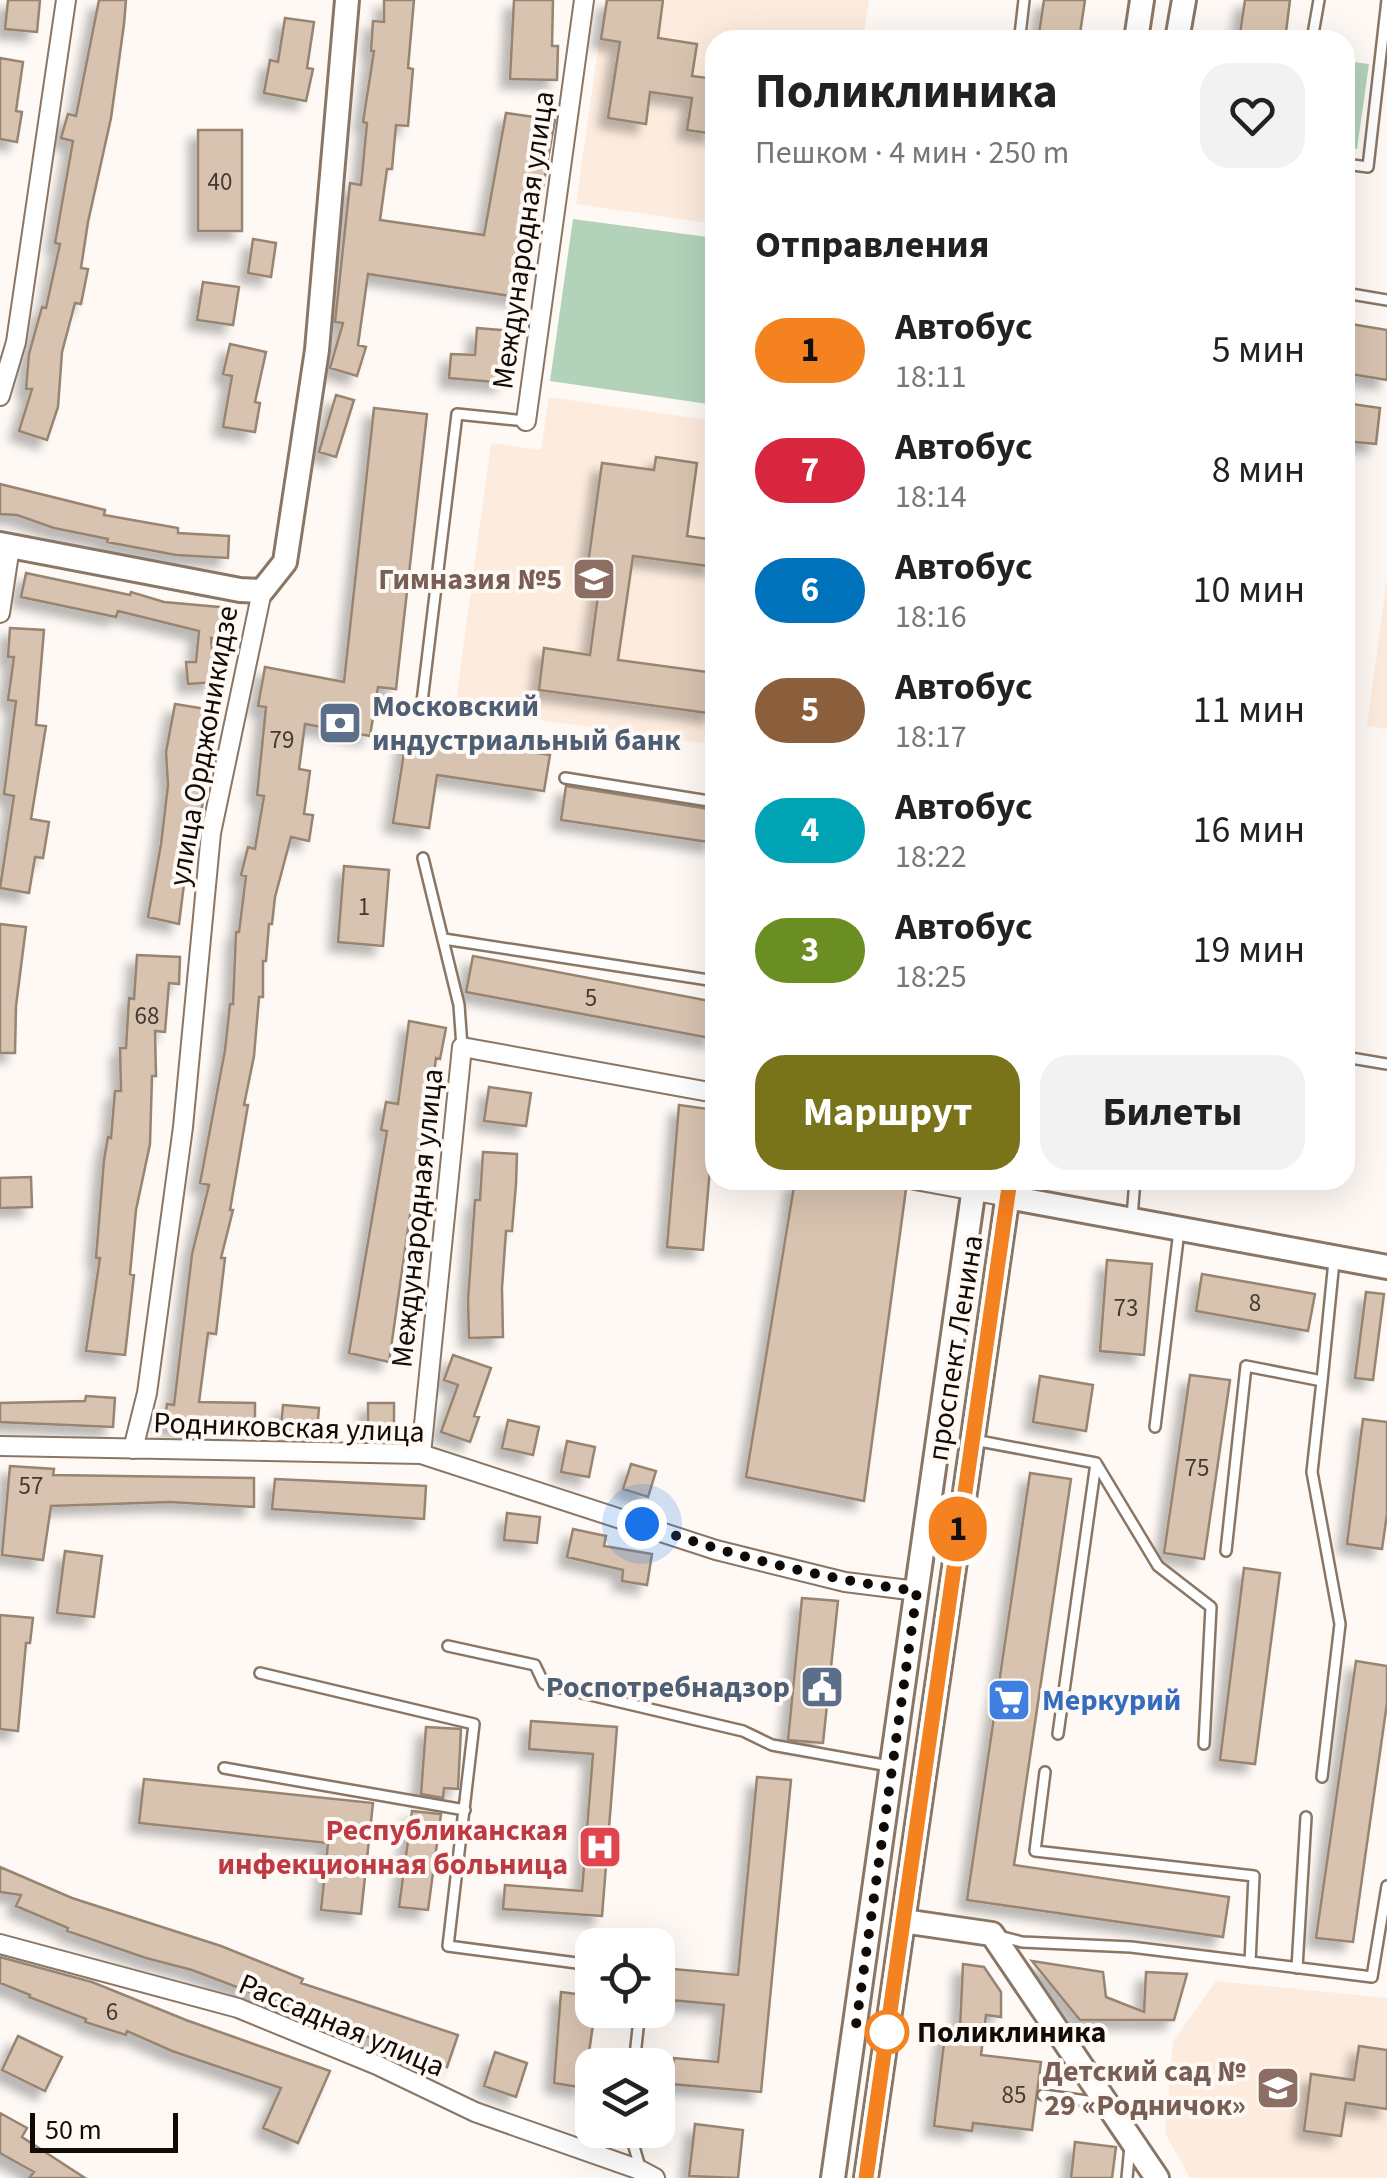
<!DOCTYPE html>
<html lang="ru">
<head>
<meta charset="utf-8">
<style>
  :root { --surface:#fff; --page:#f2f2f2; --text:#222; --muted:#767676; --accent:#797419 }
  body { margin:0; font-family:"Source Sans 3",sans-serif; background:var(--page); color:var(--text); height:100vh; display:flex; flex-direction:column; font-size:38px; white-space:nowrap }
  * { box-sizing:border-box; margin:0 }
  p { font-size:32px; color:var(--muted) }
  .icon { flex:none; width:55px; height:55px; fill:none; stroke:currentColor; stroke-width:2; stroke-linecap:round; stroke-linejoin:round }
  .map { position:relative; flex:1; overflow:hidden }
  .panel { position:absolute; left:705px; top:30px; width:650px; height:1160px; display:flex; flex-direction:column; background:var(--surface); border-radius:30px; box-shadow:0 10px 40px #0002 }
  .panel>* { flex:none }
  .badge { padding:0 20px; border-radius:32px; font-size:35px; line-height:65px }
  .buttons { position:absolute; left:575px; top:1928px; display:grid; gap:20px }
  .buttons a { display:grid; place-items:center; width:100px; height:100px; border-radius:20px; background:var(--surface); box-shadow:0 10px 40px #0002; font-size:50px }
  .scale { position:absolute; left:30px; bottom:25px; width:148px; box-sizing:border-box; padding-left:10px; border:5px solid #120b05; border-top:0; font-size:28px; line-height:35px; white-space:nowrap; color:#120b05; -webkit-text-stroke:8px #fef9f5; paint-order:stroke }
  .you { position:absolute; width:50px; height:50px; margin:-25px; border:8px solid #fff; border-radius:50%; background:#1a73e8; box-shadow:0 0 0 15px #1a73e833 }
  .map>.badge { position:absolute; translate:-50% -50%; box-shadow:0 0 0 5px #fff }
  h2 { padding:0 50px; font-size:38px; line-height:90px }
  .round { display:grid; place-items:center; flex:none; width:105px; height:105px; border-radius:30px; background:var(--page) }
  .summary { display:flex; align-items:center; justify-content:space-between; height:170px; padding:0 50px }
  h1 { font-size:48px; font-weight:700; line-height:75px }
  .primary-button { display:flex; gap:20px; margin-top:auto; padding:20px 50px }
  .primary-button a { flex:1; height:115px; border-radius:30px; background:var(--accent); color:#fff; font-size:40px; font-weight:700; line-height:115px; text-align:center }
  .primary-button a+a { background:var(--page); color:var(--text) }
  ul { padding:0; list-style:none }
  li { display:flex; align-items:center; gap:30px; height:120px; padding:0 50px }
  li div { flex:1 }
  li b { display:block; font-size:38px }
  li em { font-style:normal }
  li .badge { min-width:110px; font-weight:700; text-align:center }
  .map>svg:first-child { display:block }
  .built { fill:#fdebdd }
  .green { fill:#b2d3ba }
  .building { fill:#d8c3b0; stroke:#978471; stroke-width:2.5; filter:url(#shadow) }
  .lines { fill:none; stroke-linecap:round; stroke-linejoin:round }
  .lane-casing { stroke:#8a7665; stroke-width:14 }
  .street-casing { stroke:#8a7665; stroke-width:22 }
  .secondary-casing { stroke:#8a7665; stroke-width:28 }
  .lane { stroke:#fff; stroke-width:9 }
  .street { stroke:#fff; stroke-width:18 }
  .secondary { stroke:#fff; stroke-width:22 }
  .line-casing { stroke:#fff; stroke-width:22 }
  .line { stroke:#f58220; stroke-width:15 }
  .walk { stroke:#120b05; stroke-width:10; stroke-dasharray:0 18 }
  .stop-dot { fill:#fff; stroke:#f58220; stroke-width:5 }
  .labels { text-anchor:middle; stroke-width:8; stroke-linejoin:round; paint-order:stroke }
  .number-label { font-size:25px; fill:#443930 }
  .street-label { font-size:30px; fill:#120b05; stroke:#fef9f5 }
  .education-label { font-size:30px; font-weight:bold; fill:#785e54; stroke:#fef9f5; text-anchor:end }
  .service-label { font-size:30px; font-weight:bold; fill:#4e5e75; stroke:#fef9f5; text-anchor:start }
  .shop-label { font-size:30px; font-weight:bold; fill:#366cbe; stroke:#fef9f5; text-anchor:start }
  .health-label { font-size:30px; font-weight:bold; fill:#be3a42; stroke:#fef9f5; text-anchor:end }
  .stop-label { font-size:30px; font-weight:bold; fill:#120b05; stroke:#fef9f5; text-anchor:start }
</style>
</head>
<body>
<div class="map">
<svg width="1387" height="2178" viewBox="0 0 1387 2178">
  <defs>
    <filter id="shadow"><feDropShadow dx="-9" dy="9" stdDeviation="5" flood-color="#0004"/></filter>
  </defs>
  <rect width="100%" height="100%" fill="#fef9f5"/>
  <path class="built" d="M605 0H869L863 40H715V224L576 204Z
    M549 397 715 421V745L455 708 491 443 541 450Z
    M1387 578V729L1367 726Z
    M1216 1981 1387 1998V2178H1190L1165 2133 1173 2042Z"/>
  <path class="green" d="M1345 61 1369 64 1357 149 1345 148Z
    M573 219 715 238V405L550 381Z"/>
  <path class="building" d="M8 0H40L37 32 5 29Z
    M99 0H126L124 24 111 118 88 222 81 268 88 269 81 304 75 303 62 352 58 407 47 440 19 431 32 389H26L29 354 42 307 46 308 60 244 55 243 73 141 61 138 68 114 76 116Z
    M384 0H414L408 68 413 69 408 126 396 125 392 169H387L380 220 484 235 506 113 555 120 523 298 368 274 358 345 366 347 357 376 330 368 343 323 335 322 350 183 361 185 367 123 363 122 374 51H371L373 21 384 22Z
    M514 0H553L552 46H558L557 80 510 79Z
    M607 0H663L658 38 697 44 692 76 715 79V134L687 130 692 98 650 92 646 124 608 118 620 42 601 39Z
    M1044 0H1085L1079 40H1038Z
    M1245 0H1290L1285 40H1239Z
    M285 18 314 22 307 68 313 69 306 101 264 93 270 60 278 62Z
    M0 58 23 62 16 111 22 112 17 142 0 139Z
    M198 130H242V231H198Z
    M253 239 276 243 271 277 248 273Z
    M203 282 239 287 233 325 197 320Z
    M1345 323 1387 330V380L1345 373Z
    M477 328 512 331 505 383 449 378 451 354 475 355Z
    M230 344 266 352 255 402 260 403 255 432 223 427 232 376 223 374Z
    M336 395 354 400 336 457 319 452Z
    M1345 403 1380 408 1376 444 1345 441Z
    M374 408 427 414 396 689 378 687 370 736 305 724 299 769 310 771 304 814 313 815 309 841 291 837 275 897 272 924H269L266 961H263V997H259L254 1056 244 1105H248L230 1210H233L221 1258H225L216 1334 208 1333 199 1402 255 1403V1426L193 1425V1429L164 1426 167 1404 174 1405 192 1254 209 1185 200 1183 225 1050 230 1004H233L236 932H239L246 876 241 875 248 847 255 849 264 796 257 795 266 707 258 706 265 667 344 682Z
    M656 457 697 463 687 536 715 540V567L633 556 618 660 715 673V714L539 690 544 648 590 655 601 573 587 571 602 463 654 470Z
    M0 484 105 510 104 515 178 528V533L229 536 228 558 176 555 107 542 108 539 54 528 17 515 0 514Z
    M26 573 130 595 131 592 164 602 230 608 226 640 211 638 215 682 188 684 186 662H196L199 631 118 611 116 617 21 597Z
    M10 628 44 630 36 725 46 726 31 819 49 822 43 858 35 857 29 893 0 888 14 796 4 794 16 701 8 700 14 657H8Z
    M175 704 212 710 207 742 201 741 203 800 199 829 191 828 179 924 148 917 161 844 168 785 166 752Z
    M407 733 550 755 544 791 437 775 429 828 393 823Z
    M566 786 715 810V843L561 820Z
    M344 866 389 870 383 946 338 942Z
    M0 924 26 927 16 1006 15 1053H0Z
    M137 955 180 957 179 984 169 983 165 1032 155 1031 156 1076H152L150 1144 136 1210 130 1274 134 1275 125 1355 86 1351 100 1258H96L104 1160 108 1137 111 1138 115 1091H121L120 1048H126L129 998 134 999Z
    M473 956 715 1002V1039L466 992Z
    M409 1021 446 1028 440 1059 436 1058 425 1139 421 1138 389 1362 349 1353 387 1131 381 1130 386 1102 398 1104Z
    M489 1087 531 1093 526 1126 484 1121Z
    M679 1105 715 1110 703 1250 667 1247Z
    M483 1152 517 1154 516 1184 512 1231H506L502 1288 503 1337 469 1338 468 1300 475 1200H480Z
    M31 1177 32 1207 0 1208V1178Z
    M795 1180H864L906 1189 864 1501 746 1477Z
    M1107 1260 1152 1264 1144 1355 1100 1351Z
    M1202 1274 1315 1294 1308 1331 1196 1311Z
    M1366 1292 1384 1294 1373 1380 1355 1378Z
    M453 1355 491 1368 474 1416 479 1417 470 1442 441 1432 458 1385 444 1380Z
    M1190 1375 1230 1380 1204 1559 1164 1553Z
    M1040 1376 1093 1385 1086 1431 1033 1422Z
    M86 1396 115 1398 113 1427 0 1422V1403L85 1401Z
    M368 1403H394V1432H368Z
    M283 1405 319 1408 317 1430 281 1427Z
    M1363 1419 1387 1422V1514L1382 1549 1347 1544Z
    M508 1420 539 1427 533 1455 502 1448Z
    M567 1441 595 1447 589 1477 561 1472Z
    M631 1464 656 1471 648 1497 623 1489Z
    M10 1466 54 1469 53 1475 254 1478V1507L170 1502 51 1506 43 1560 2 1555Z
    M1030 1473 1071 1479 1014 1865 1229 1897 1223 1937 967 1900Z
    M275 1479 426 1486 424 1519 272 1509Z
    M507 1513 540 1517 537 1543 504 1540Z
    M573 1529 606 1536 604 1546 652 1554 647 1585 622 1581 623 1570 567 1557Z
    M65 1551 102 1556 94 1617 57 1613Z
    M1244 1568 1280 1573 1255 1764 1220 1760Z
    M802 1598 838 1601 823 1743 788 1740Z
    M0 1615 33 1618 30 1643H26L18 1731 0 1729Z
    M1356 1661 1387 1666V1703L1353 1942 1316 1938Z
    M531 1721 617 1727 602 1916 503 1909 505 1885 582 1891 593 1754 529 1749Z
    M426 1727 461 1729 458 1789 444 1788 443 1798 421 1794Z
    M757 1777 791 1780 761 2092 671 2084 674 2058 718 2062 724 2005 671 2000 674 1969 738 1975Z
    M144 1779 373 1803 361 1914 321 1910 328 1843 139 1823Z
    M412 1811 441 1814 428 1910 399 1907Z
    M0 1867 72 1898 221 1946 303 1979 301 1983 458 2035 447 2067 192 1970 146 1958 67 1931 68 1928 16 1906 21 1895 0 1892Z
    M0 1957 92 1982 186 2020 330 2071 298 2143 263 2128 281 2088 172 2051 127 2031 126 2035 85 2022 86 2019 29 1997 30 1995 0 1983Z
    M1032 1961 1103 1972 1106 1997 1144 2012 1146 1972 1187 1974 1174 2020H1080Z
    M963 1964 984 1967 1001 1992V2017L986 2015 981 2055 1041 2062 1032 2130 973 2123 972 2131 934 2126 946 2026 960 2028Z
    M561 1992 592 1996V2010H595L584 2088 554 2083Z
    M18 2036 62 2057 45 2091 2 2070Z
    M1359 2046 1387 2050V2109L1346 2103 1341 2136 1304 2131 1311 2074 1354 2080Z
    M495 2052 527 2063 516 2097 484 2086Z
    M0 2113 27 2128 22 2137 85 2178H29L34 2172 0 2153Z
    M695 2124 743 2130 738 2178 689 2176Z
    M1075 2142 1116 2147 1112 2178H1071Z"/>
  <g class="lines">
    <defs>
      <path id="lane" d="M1020 35 1024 0
        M1312 40 1319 0
        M1345 164 1368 167 1387 0
        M1345 293 1387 300
        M421 710 457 414 526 421
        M565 778 715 802
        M423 858 459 1005 462 1047
        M444 939 715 981
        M1345 1057 1387 1064
        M1132 1217 1135 1180
        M1155 1427 1179 1231
        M974 1440 1096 1463 1058 1734
        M1096 1463 1158 1566 1211 1607 1204 1744
        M1226 1551 1246 1366 1322 1381 1334 1261
        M448 1646 535 1665 544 1684 743 1731 772 1745 889 1766
        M260 1673 474 1724 448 1946 592 1965
        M224 1768 465 1810
        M1045 1772 1035 1851 1254 1876 1250 1962
        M1322 1777 1340 1624 1312 1472 1322 1381
        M999 1936 1022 1942 1131 1947 1372 1977 1387 1886
        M1297 1968 1306 1817
        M634 2065 640 2010
        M1043 2095 1102 2103
        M629 2130 640 2167
        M1127 2178 1130 2146"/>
      <path id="street" d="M0 396 16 342 66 0
        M526 421 584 0
        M0 613 10 547
        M915 1180 1008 1197
        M0 1446 421 1454 716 1550 845 1582 917 1591
        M133 1449 147 1393 183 1127 211 833 262 591
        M421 1454 462 1047 715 1093
        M0 1944 238 2008 377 2065 475 2112 640 2170 655 2178"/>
      <path id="secondary" d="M1136 40 1142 0
        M1177 40 1184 0
        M0 544 240 590 262 591 285 562 317 350 347 0
        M1008 1197 1387 1267
        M903 1921 992 1934 1157 2178
        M833 2178 975 1180
        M866 2178 1010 1180"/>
    </defs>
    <use href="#lane" class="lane-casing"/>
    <use href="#street" class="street-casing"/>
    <use href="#secondary" class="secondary-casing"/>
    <use href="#lane" class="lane"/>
    <use href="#street" class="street"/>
    <use href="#secondary" class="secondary"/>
  </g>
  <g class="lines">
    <defs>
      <path id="line" d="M866 2178 1010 1180"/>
    </defs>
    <use href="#line" class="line-casing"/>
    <use href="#line" class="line"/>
    <path class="walk" d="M642 1524C732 1556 822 1579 917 1591L856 2025 887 2032"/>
  </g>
  <defs>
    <symbol id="school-square" viewBox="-11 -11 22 22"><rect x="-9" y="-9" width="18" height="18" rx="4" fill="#8d6e63" stroke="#fef9f5"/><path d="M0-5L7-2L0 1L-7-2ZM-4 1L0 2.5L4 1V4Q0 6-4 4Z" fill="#fff"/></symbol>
    <symbol id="bank-square" viewBox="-11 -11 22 22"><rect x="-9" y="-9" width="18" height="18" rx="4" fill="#5c6f8a" stroke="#fef9f5"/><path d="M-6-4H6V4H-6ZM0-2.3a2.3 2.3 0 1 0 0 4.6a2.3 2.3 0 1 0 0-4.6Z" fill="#fff"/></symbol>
    <symbol id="civic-square" viewBox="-11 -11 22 22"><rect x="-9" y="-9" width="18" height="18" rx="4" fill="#5c6f8a" stroke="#fef9f5"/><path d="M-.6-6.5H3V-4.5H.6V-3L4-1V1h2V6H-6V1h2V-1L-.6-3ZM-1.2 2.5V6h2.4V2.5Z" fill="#fff"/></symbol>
    <symbol id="supermarket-square" viewBox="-11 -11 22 22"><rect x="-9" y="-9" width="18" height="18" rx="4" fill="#3f7fe0" stroke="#fef9f5"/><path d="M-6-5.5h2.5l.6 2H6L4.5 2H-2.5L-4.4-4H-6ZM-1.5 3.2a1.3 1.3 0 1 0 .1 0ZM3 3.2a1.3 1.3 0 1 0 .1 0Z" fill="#fff"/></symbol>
    <symbol id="hospital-square" viewBox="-11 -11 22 22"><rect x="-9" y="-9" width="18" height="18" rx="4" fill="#e0444e" stroke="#fef9f5"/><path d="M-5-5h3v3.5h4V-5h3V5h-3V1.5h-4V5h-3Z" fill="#fff"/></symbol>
  </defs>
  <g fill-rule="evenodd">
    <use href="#school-square" x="569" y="554" width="50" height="50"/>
    <use href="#bank-square" x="315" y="698" width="50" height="50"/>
    <use href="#civic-square" x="797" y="1662" width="50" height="50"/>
    <use href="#supermarket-square" x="984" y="1675" width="50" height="50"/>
    <use href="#hospital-square" x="575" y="1822" width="50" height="50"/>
    <use href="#school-square" x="1253" y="2063" width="50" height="50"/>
  </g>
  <circle class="stop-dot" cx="887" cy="2032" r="20"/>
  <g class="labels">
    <g class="number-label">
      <text x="220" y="190">40</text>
      <text x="282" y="748">79</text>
      <text x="364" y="915">1</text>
      <text x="591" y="1006">5</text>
      <text x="147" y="1024">68</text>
      <text x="1255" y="1311">8</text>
      <text x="1126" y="1316">73</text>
      <text x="1197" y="1476">75</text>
      <text x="31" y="1494">57</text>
      <text x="112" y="2020">6</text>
      <text x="1014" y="2103">85</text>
    </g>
    <g class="street-label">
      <text transform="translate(523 240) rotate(-82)" y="10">Международная улица</text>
      <text transform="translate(203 746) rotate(-80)" y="10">улица Орджоникидзе</text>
      <text transform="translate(417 1218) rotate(-84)" y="10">Международная улица</text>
      <text transform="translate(955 1348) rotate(-81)" y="10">проспект Ленина</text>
      <text transform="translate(289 1427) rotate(2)" y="10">Родниковская улица</text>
      <text transform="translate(342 2025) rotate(23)" y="10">Рассадная улица</text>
    </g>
    <g class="education-label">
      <text x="562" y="589">Гимназия №5</text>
      <text x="1246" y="2081">Детский сад №<tspan x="1246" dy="34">29 «Родничок»</tspan></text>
    </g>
    <g class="service-label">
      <text x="372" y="716">Московский<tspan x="372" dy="34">индустриальный банк</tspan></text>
      <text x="790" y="1697" text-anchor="end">Роспотребнадзор</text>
    </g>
    <g class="shop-label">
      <text x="1042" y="1710">Меркурий</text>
    </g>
    <g class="health-label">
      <text x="568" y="1840">Республиканская<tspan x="568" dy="34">инфекционная больница</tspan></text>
    </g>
    <g class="stop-label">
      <text x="917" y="2042">Поликлиника</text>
    </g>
  </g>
</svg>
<div class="buttons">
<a><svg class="icon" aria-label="locate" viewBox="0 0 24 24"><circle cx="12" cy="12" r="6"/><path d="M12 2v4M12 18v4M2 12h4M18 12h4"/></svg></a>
<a><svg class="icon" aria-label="layers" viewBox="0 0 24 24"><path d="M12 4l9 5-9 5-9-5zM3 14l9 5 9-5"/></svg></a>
</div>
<div class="scale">50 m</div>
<div class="you" style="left:642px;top:1524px"></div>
<b class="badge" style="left:958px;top:1529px;background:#f58220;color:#111">1</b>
<section class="panel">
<div class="summary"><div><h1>Поликлиника</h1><p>Пешком · 4 мин · 250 m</p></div><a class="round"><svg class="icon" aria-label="heart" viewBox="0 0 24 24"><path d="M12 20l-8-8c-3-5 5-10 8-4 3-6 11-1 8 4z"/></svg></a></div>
<h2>Отправления</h2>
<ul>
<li><span class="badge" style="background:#f58220;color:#111">1</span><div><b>Автобус</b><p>18:11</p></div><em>5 мин</em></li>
<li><span class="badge" style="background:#d7263d;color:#fff">7</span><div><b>Автобус</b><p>18:14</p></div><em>8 мин</em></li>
<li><span class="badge" style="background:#0072bc;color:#fff">6</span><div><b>Автобус</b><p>18:16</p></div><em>10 мин</em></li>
<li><span class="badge" style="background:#8b5e3c;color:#fff">5</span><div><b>Автобус</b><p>18:17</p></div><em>11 мин</em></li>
<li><span class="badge" style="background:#00a3b4;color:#fff">4</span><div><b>Автобус</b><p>18:22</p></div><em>16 мин</em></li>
<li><span class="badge" style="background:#6b8e23;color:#fff">3</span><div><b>Автобус</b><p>18:25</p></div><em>19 мин</em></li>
</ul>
<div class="primary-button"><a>Маршрут</a><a>Билеты</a></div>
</section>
</div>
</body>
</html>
